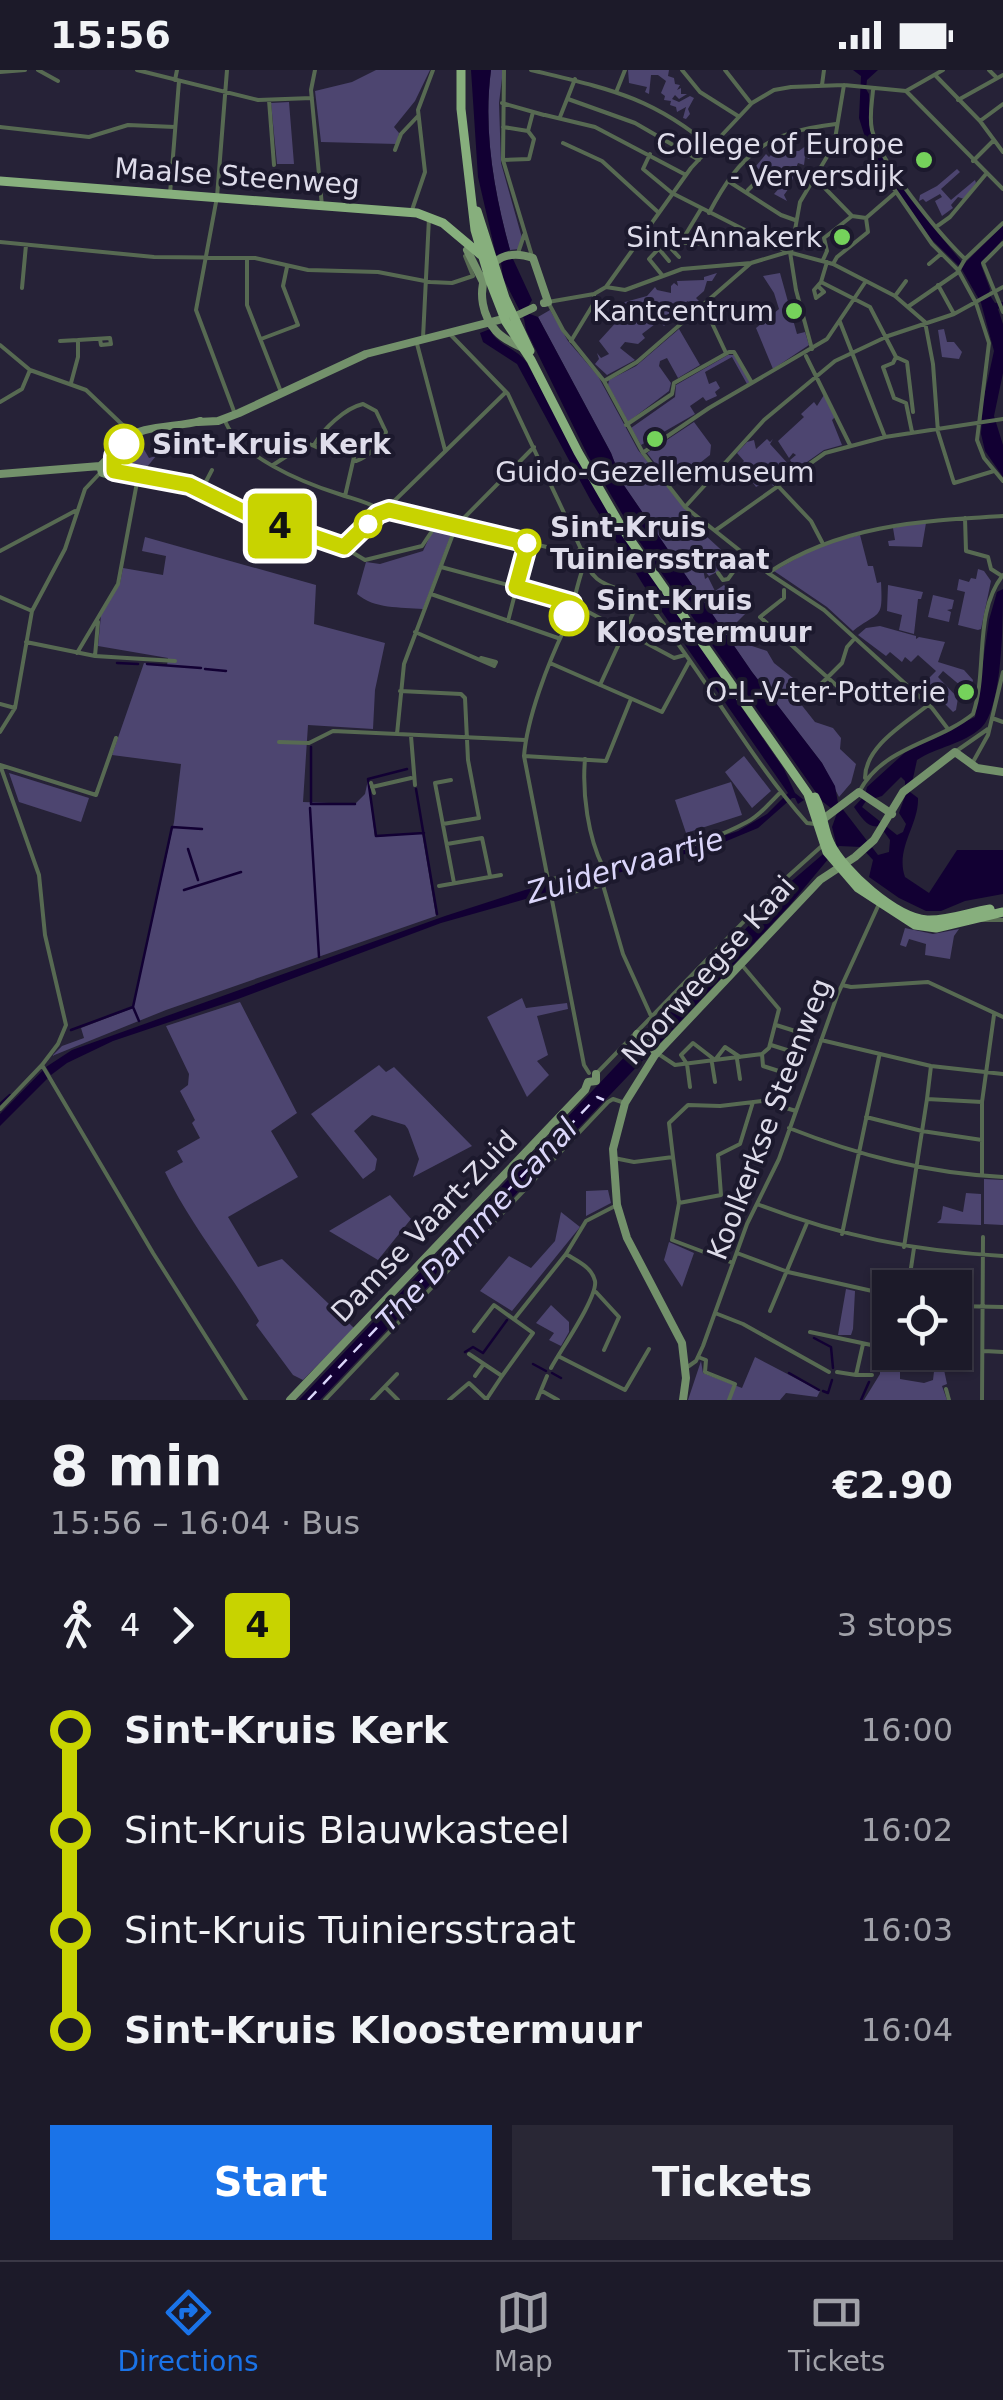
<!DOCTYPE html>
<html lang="en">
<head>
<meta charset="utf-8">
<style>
  :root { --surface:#1c1a29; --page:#292735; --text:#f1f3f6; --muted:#a0a1a8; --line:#3a3846; --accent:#1a73e8 }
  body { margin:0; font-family:"DejaVu Sans",sans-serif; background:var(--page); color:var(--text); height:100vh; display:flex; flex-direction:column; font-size:38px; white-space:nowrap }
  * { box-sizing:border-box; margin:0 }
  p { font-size:32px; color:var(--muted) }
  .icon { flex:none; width:55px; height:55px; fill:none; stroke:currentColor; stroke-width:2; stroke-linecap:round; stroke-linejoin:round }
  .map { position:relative; height:1330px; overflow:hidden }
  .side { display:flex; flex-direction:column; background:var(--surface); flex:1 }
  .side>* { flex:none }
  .badge { padding:0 20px; border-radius:8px; font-size:35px; line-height:65px }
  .controls { position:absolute; left:872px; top:1200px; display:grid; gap:20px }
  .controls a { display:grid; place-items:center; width:100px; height:100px; border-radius:0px; background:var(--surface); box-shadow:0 2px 8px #0004,0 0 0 2px var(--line); font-size:50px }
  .map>.badge { position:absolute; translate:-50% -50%; box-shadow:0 0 0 5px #fff }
  .legs { display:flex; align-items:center; gap:15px; height:110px; padding:0 50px; font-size:32px }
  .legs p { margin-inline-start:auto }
  .headline { display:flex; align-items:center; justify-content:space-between; height:170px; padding:0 50px }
  h1 { font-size:55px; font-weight:700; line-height:75px }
  .action { display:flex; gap:20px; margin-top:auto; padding:20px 50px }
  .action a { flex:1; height:115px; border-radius:0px; background:var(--accent); color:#fff; font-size:40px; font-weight:700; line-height:115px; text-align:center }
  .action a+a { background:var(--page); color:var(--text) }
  ul { padding:0 50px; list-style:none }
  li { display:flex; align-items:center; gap:35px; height:100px; font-size:38px }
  li i { display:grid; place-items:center; width:15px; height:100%; margin:0 12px; background:currentColor }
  li i::after { content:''; width:25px; height:25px; margin:-12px; border:8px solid; border-radius:50%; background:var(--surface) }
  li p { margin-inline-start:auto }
  li:first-child i { background:linear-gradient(#0000 50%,currentColor 0) }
  li:last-child i { background:linear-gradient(currentColor 50%,#0000 0) }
  .status { display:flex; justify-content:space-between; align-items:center; height:70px; padding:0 50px; background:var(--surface); direction:ltr }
  .status svg { height:28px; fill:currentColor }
  .tabs { display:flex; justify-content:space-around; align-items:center; height:140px; border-top:2px solid var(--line); background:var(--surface); font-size:28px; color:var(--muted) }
  .tabs a { display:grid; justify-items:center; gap:5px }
  .tabs .selected { color:var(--accent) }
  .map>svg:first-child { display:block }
  .green { fill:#4d4570 }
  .water { fill:#120033; fill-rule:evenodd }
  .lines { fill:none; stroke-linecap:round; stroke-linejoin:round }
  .stream { stroke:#120033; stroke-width:2.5 }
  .ferry { stroke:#dbd6fb; stroke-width:2.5; stroke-dasharray:12 10; stroke-linecap:butt }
  .street { stroke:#576a52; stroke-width:4 }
  .secondary { stroke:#73916b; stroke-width:8 }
  .primary { stroke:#87af7d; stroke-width:9 }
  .line-1-casing { stroke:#fff; stroke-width:22 }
  .line-1 { stroke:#c8d300; stroke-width:15 }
  .poi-dot { fill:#75d25b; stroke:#1c192d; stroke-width:4 }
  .stop-1-dot { fill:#fff; stroke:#c8d300; stroke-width:5 }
  .labels { text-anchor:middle; stroke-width:8; stroke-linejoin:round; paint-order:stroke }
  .poi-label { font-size:28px; fill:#dedcea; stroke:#1c192d; text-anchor:end }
  .street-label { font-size:28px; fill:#dedcea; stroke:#1c192d }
  .stop-label { font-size:28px; font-weight:bold; fill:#dedcea; stroke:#1c192d; text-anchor:start }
  .water-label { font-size:30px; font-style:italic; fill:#dbd6fb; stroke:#1c192d }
</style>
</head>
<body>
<div class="status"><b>15:56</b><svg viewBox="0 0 49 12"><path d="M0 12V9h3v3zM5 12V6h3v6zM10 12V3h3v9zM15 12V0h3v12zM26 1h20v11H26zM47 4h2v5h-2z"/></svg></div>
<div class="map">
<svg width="1003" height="1330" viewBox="0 0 1003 1330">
  <rect width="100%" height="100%" fill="#262237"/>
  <path class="green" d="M376 0H430L415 31 394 57 399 63 397 74 321 72 315 21 352 12Z
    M491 0H503L499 33 501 93 522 168 519 179 510 180C494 121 483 61 491 0Z
    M628 0H669L668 6 674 8 675 14 680 15 677 20 681 18V24H687L679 29 675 25 672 29 679 32 690 26 694 28 688 39 690 44 686 49 683 48 686 37 677 42 676 37 670 35 671 31 664 30 665 26 661 23 666 11 658 5H651L649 24 645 22 647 17 629 13Z
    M289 32 294 94H277L271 33Z
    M815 69 816 73 810 77 813 83 809 89 805 87 804 95 798 93C792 108 793 114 784 125L787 131 774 124 782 115 781 107 767 94 762 103 756 96 766 84 769 87 775 81 773 75 781 78 790 71 792 78 789 81H799Z
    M957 99 960 102 941 119 951 130 975 110 976 113 964 129 958 127 951 135 953 138 942 146 935 131 942 127 940 124 926 132 923 129 919 131 920 125 937 116Z
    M717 203 712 211H707L704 221 696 228 699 231 692 236 688 231 669 241 672 248 664 256 659 251 642 264 645 268 638 274 625 272 620 278 635 290 607 305 595 294 599 289 597 283 601 288 609 284 599 271 620 248 617 239 625 232 647 226 655 217 657 220 671 223V216L674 213 678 216 677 211 704 210V207Z
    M780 203 797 264 805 262 809 275 773 299 756 258 779 239 774 223 763 206Z
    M550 240 568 271 598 306 638 380 692 446 686 451 691 455 689 462H694V455L729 487 727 493 734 501 729 496 709 506 703 499 705 509 708 507 715 521 724 515 747 542 737 552 752 576 767 581 774 593 812 623 800 633 815 652 833 658 841 668 840 679 856 694 851 713 839 727 822 693 752 602 623 414 611 383 538 247Z
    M679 259 700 295 678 308 667 288 660 291 659 296 671 313 669 321 628 352 608 315 609 310 636 296Z
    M944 259 947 272H954L962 282 959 289 942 287 938 260Z
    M728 285H734L750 312 747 314 732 287 705 302 709 314 716 311 720 318 715 322 717 326 706 331 703 327 690 336 695 344 641 375 631 358 675 327 676 315Z
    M824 325 835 347 832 350 842 375 824 380 773 416 769 410 756 417 748 406 736 416 728 408 744 391 737 383 747 372 754 370 756 379 767 369 770 372 773 369 770 374 790 396 793 394 790 390 796 385 793 383 789 388 778 371 804 347 801 344 814 332 817 336Z
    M694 352 711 375 710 385 672 415 647 383Z
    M139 371 149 388 156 386 142 403 125 400 118 390 125 378Z
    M914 453H926L922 477 889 476 888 471 895 470 893 458Z
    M435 455 452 462 423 539C400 537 374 539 357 524L366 492 380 494 423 481Z
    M860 465 868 496H873L877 513 881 512C883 551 880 540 853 561L827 537 774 501 822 474Z
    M145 467 316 515 314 554 385 573 375 620 373 659 308 655 303 732 355 734 365 724 368 710 375 767 422 763 436 846 166 940 52 986 62 976 84 968 81 958 133 938 174 752 181 694 112 685 144 593 167 596 168 588 98 576 101 545 120 513 123 498 163 505 166 486 142 481Z
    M978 499 984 501 991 511 981 559 978 560 958 555 965 522 957 520 959 509 969 512 971 508 976 509Z
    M888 515 923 522 921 529H918L914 564 899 560 902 545 887 541Z
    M933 525 954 530 952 539 947 540 951 542 949 552 928 547Z
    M880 556 916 566V569L919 567 945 572 938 592 964 600 973 610 972 614 963 611 961 616 943 601 938 607 958 628 956 640 953 642 924 613 936 601 918 585 911 592 905 587 902 592 890 582 886 586 858 565 866 558Z
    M744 686 771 721 752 738 725 702Z
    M9 703 89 728 81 752 19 732Z
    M731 712 742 745 686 763 675 730Z
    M905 858 933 864 959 859 954 866 950 889 925 885 926 874 909 869 906 877 900 875Z
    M522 928 526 938 567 933 568 939 537 946 548 985 537 991 549 1005 527 1027 487 947Z
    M240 932 297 1043 271 1061 298 1107 228 1147 258 1197 282 1189 354 1258 303 1310 293 1305 256 1255 259 1251C229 1201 190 1154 165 1102L183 1092 177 1081 200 1068 192 1053 195 1050 180 1021 188 1015 189 1004 166 956Z
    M379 995 386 1002 394 997 472 1076 413 1107 419 1089 408 1059 405 1055 372 1045 354 1061 377 1089 375 1100 363 1109 311 1044Z
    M984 1109 1003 1110V1155L984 1154Z
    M608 1120 611 1133 586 1146V1121Z
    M966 1123 981 1124V1155L937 1153 941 1149 943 1136 963 1142Z
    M390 1125 411 1149 378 1190 329 1161Z
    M561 1142 580 1157 512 1241 480 1221 509 1186 531 1198 555 1171Z
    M669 1172 694 1183 682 1217 664 1190Z
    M846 1219 855 1221 853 1259 851 1265H838Z
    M551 1235 569 1252V1262L561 1276 549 1270 554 1263 536 1253Z
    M880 1283 900 1287V1309L924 1313 933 1310 935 1293 943 1295 947 1314 942 1316 947 1330H864L880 1304Z
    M755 1287 820 1321 817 1327 786 1323 780 1330H688L701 1291 703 1303 742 1318Z"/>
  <path class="water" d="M471 0H491C483 61 494 121 510 180L506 182 509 189H513L532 230 527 239 530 244 538 247 611 383 623 414 752 602 822 693 835 716 838 733 878 785 889 782 890 770 880 756C868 759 861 747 854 737L865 725 867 717 911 677 975 647 989 550 997 522 1003 519C1003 548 1003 639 981 658 963 674 937 677 917 690L910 722 918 728C919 755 895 778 905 807L929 823 957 780H1003V824L965 831 941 841H926L899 828 869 807 873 790 861 777 839 776 790 835 658 975 646 964 787 815 836 773 832 757 837 743 822 731 634 464 588 386 526 260 524 249 503 208 500 185H496L478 107ZM901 707 905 711V726L899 743 906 754 903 762 897 765 862 737 866 731 882 726Z
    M853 0H878L867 10 866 19 869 24V53L875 72 938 163 961 191 965 193 1003 155V169L981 195 990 219 989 224 995 233 1003 232V236L998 239 1003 254V303L994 346 1003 375V407L985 381 981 364 983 331 994 281 981 233 961 198 931 169 869 80 859 48 861 6Z
    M490 259C497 276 516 277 527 293L612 450 784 699 795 723 804 730 798 734 795 728H792L758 758 717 775 441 853 238 929 113 971 67 993 51 1005 46 997 72 980 445 846 525 820 672 783 738 761 767 744 788 723 644 516 591 431 517 294 483 272 480 263Z
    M639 977 648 985 320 1330H299L631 980 634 982Z
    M44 999 49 1007 0 1056V1044Z"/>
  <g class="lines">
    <path class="stream" d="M117 593 138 594
      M147 594 201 598
      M205 599 226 601
      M311 677V734H355
      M407 699 368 709 376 766 424 763
      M416 719 437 844
      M310 738 319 887
      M188 779 198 810
      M184 820 241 802
      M133 937 172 757 202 759
      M71 960 133 937 139 951
      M0 1034 10 1025
      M814 1268 831 1277 833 1298
      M465 1282 473 1277 483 1283 507 1250
      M533 1294 546 1301
      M552 1303 561 1308
      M789 1303 819 1320
      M823 1321 828 1323 832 1310
      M861 1330 869 1312"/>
    <path class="ferry" d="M308 1330 597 1027 604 1030"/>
    <path class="street" d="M38 0 58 11
      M137 0 258 30 312 28
      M227 0 217 127 196 240 235 344
      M315 0 311 20 322 136
      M504 0 503 90 532 186
      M531 0C605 18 652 26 712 78
      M682 0 700 22 738 46
      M725 0 750 32
      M943 0 906 21 844 15 791 17 774 20 752 33 691 98 606 217 594 224 548 232 563 260 604 311 643 383 685 437 768 503 824 540 932 638 948 659
      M989 0 997 8
      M0 2 25 0
      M935 5 980 51 1003 82
      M175 10 177 0
      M822 15 824 0
      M617 20 625 0
      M873 20C872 33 869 47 872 60 880 92 940 165 965 189
      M906 21 1003 119
      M568 29 635 53 699 90
      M269 30 274 95
      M958 30 1003 5
      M502 33 544 45
      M545 45 595 57 686 105
      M560 47 575 9
      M980 51 1003 34
      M0 57 89 67 128 55 175 57
      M503 57 528 61
      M719 71 742 90
      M563 73 602 91 659 143
      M832 78 868 81 932 174 958 200 976 233 989 273 977 370 984 388 1003 411
      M395 80 401 64 418 46
      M650 84 643 99 672 123 788 182
      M503 90 529 89 534 69 528 61 533 42
      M973 91 994 70
      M814 107 852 146
      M728 111 781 145 795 150
      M748 120 759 109
      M170 124 179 11
      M412 140 425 102 418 40 433 0
      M709 143C741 82 768 62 836 54
      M866 148 896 122
      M936 157 950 147 986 104
      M645 161 657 170 698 174
      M0 172 154 187 255 188 308 200 378 202 430 212 452 213 473 206 465 186
      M665 172 679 187
      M681 172 701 139
      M1003 173 983 193 1003 242
      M659 179 669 191
      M790 182 796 220 812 279
      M791 182 800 132 834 75 844 15
      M518 183 524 165
      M247 189V235L281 322
      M823 190 827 181 824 168 852 146 866 148
      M833 194 837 187 868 162 866 148
      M929 194 941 184
      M662 205 649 189 665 172
      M821 212 870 237 896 287 907 292 913 342
      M938 215 954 244
      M606 217 625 220 682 199 751 193 788 182 833 194 895 226 925 252 933 294 938 362 954 413 994 401
      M819 217 824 222 816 228 814 220 821 212 827 192
      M22 218 26 175
      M895 226 906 211
      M703 234 726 283
      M909 236 957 203 965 189 1003 153
      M840 252 885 367
      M448 262 508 324 581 479
      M423 268 429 148
      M261 269 298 255 283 216 287 197
      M416 270 445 380
      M60 271 78 270
      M571 271 594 233V224
      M0 275 30 300 86 320 130 362
      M806 286 850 375
      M896 287 893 293 883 297 894 328 906 333 912 362
      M604 311 637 292 751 193
      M71 313 78 287V270L110 268 111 274 101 275 100 269
      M0 332 22 319 30 300
      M224 348C236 386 304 413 339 424 353 429 370 432 382 441L392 440 576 484 579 488 585 487
      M626 355 672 324 674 313 729 282H734L752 313
      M314 375C323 359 345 338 363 334L376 341 386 362C383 373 366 388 356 391
      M644 382 709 338 827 269 866 211
      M273 395 307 373 330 383 345 381 354 387 345 426
      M114 401 189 415 254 447 340 475 365 490 422 476 432 461 433 450
      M777 415 811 451 822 472
      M201 421 212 400
      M685 437 764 350 835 291 888 266 954 244 1003 217
      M385 440 506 322
      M965 448 966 481 988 487 991 499 1002 506
      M716 460 825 383 885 367 1003 349
      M345 475 382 441
      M0 481 75 441
      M576 484 579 480H584C588 527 631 512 649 535 705 605 748 686 807 753L815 754
      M441 497 568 531 674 588 685 585
      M718 503 723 510 728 509 746 484
      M768 503C840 455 919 451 1003 446
      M784 520V528L760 547 846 624
      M431 524 558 568
      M0 527 32 541
      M508 551 528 473
      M415 562 494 596 496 592 481 588
      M26 572 95 586 175 591
      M77 583 118 514 138 407
      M95 586 98 552
      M550 593 662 642 689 592
      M600 615 640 528
      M400 621 461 624 465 628 468 690 479 748 443 754
      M803 632 842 593 847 577 855 568
      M0 634 15 638
      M992 648 1003 652
      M0 662 15 638 32 541 65 479 85 419 101 402
      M397 664 404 594 456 456 534 377
      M411 666 415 715
      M279 672 309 673 333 661 525 670
      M955 682 988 659
      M524 686 606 691 631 629
      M585 689C582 723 588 767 603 797
      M973 692 988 665 1003 602
      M0 695 39 805 45 865 66 955 58 974 42 995 0 1039
      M0 695 96 725 116 668
      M865 708C865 676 906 653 928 635
      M451 710 435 713 454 813
      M371 713 374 723
      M372 717 411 708
      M859 722C883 676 936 674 973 644 988 601 973 543 1003 505
      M447 774 482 768 490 806
      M547 810C606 799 694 781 747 752 761 745 770 732 781 722
      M439 816 501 805
      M551 827 603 815 623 884 652 948
      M980 850H1003
      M842 915 851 917 928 912 1003 947
      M776 955 795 961
      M821 970 931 996 1003 1004
      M771 975 790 981
      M657 983 675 995 762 984 769 978 779 939 741 894
      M762 984 763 996 785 1003 802 947
      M737 989 740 1009
      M712 993 715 1012
      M42 995 153 1183 246 1330
      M931 996 927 1029 982 1032
      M589 1003 584 995 524 686C527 648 548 593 565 558 573 540 576 517 583 498L589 494
      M596 1004 785 809 824 774
      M690 1017 687 994 681 985 693 973 715 990 725 977 740 987
      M866 1047 922 1061 982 1070
      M789 1058C860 1086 927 1103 1003 1107
      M673 1087 679 1133 672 1170 733 1193
      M614 1088 634 1092 673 1087 669 1053 688 1035 720 1036 762 1031 796 1041
      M982 1104V1032L994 945
      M679 1133 721 1125 718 1085 740 1074 753 1032
      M757 1134C840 1166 914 1181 1003 1186
      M842 1164 879 987
      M904 1177 927 1029
      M737 1183 788 1202 890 1225
      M908 1218 914 1178
      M596 1222 619 1247 604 1280
      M955 1236 1003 1237
      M770 1241 807 1153
      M715 1243 743 1254 829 1302
      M515 1248 566 1184 586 1151 617 1135
      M810 1262 890 1279
      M863 1274 856 1305H872
      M955 1280H956
      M984 1281 1003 1282
      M905 1282 927 1287 949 1282
      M469 1284 502 1306 533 1263 494 1235 474 1261
      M558 1286 625 1320 649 1279
      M698 1287 706 1290 705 1302 735 1314 729 1330
      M551 1298C560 1281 598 1227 595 1211 592 1197 577 1191 566 1184
      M686 1298 696 1291 703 1276 747 1154 779 1089 837 926 879 834
      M837 1302 856 1305
      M475 1306 483 1295
      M385 1317 398 1330
      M946 1319 949 1330
      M542 1321 558 1330
      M325 1330 608 1032 613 1029 625 1033
      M372 1330 397 1304
      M449 1330 469 1313 487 1330
      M486 1330 502 1306
      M537 1330 547 1306
      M982 1330 983 1167"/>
    <path class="secondary" d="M467 180 483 212
      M523 278C514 274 503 269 496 261 468 230 483 170 533 188L548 232 544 233
      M198 352 218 351 239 343 366 284 518 245 533 238
      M100 396C109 390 112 380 121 372 141 354 176 358 200 351
      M100 396 102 403 109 405 114 401 113 394
      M0 404 100 396
      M818 753 859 722 892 744
      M637 964 657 983
      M290 1330 585 1020 588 1012 596 1011V1004
      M683 1330 686 1308 682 1273 627 1168 617 1135 613 1079 625 1033 655 985 820 810 855 787 874 770 903 722 955 682 977 698 1003 702"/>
    <path class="primary" d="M461 0V39L475 160 490 211 506 252 531 290 578 382 622 458 808 724 827 782 858 818 915 855 936 858 1003 842
      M0 111 417 143 443 153 481 185
      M477 141 505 228 530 281
      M815 727C823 742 823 758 830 773 843 801 896 848 927 850 948 851 970 842 990 839"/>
  </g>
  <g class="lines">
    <defs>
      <path id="line-1" d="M124 374 114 386V401L189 415 248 444 344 477 378 444 389 440 528 473 516 517 572 533 569 546"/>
    </defs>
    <use href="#line-1" class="line-1-casing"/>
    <use href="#line-1" class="line-1"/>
  </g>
  <g class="poi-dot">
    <circle cx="924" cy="90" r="10"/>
    <circle cx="842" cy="167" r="10"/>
    <circle cx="794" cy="241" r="10"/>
    <circle cx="655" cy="369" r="10"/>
    <circle cx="966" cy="622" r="10"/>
  </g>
  <g class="stop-1-dot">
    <circle cx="124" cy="374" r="18"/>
    <circle cx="368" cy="454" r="12"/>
    <circle cx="527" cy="473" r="12"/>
    <circle cx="569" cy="546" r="18"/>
  </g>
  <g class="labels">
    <g class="poi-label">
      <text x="904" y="84">College of Europe<tspan x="904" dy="32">- Verversdijk</tspan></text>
      <text x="822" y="177">Sint-Annakerk</text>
      <text x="774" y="251">Kantcentrum</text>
      <text x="655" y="412" text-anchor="middle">Guido-Gezellemuseum</text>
      <text x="946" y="632">O-L-V-ter-Potterie</text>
    </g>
    <g class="street-label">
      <text transform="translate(237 106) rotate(4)" y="10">Maalse Steenweg</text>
      <text transform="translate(708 900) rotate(-48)" y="10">Noorweegse Kaai</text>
      <text transform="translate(769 1049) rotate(-69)" y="10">Koolkerkse Steenweg</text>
      <text transform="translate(424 1156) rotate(-46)" y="10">Damse Vaart-Zuid</text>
    </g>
    <g class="stop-label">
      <text x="152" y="384">Sint-Kruis Kerk</text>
      <text x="550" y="467">Sint-Kruis<tspan x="550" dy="32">Tuiniersstraat</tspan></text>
      <text x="596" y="540">Sint-Kruis<tspan x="596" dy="32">Kloostermuur</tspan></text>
    </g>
    <g class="water-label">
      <text transform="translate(625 796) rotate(-16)" y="10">Zuidervaartje</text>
      <text transform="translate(477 1155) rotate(-47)" y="10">The Damme Canal</text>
    </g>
  </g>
</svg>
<div class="controls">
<a><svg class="icon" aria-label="locate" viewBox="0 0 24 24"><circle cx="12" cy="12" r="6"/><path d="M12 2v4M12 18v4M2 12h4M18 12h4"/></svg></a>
</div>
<b class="badge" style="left:280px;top:456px;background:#c8d300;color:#111">4</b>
</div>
<section class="side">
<div class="headline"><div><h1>8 min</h1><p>15:56 – 16:04 · Bus</p></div><b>€2.90</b></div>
<div class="legs"><svg class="icon" aria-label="walk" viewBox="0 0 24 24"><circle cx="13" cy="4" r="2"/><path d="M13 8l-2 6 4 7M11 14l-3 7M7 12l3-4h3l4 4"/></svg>4<svg class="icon" aria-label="forward" viewBox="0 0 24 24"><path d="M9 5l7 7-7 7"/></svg><b class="badge" style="background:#c8d300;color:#111">4</b><p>3 stops</p></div>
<ul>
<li><i style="color:#c8d300"></i><b>Sint-Kruis Kerk</b><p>16:00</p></li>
<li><i style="color:#c8d300"></i><span>Sint-Kruis Blauwkasteel</span><p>16:02</p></li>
<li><i style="color:#c8d300"></i><span>Sint-Kruis Tuiniersstraat</span><p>16:03</p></li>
<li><i style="color:#c8d300"></i><b>Sint-Kruis Kloostermuur</b><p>16:04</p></li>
</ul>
<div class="action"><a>Start</a><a>Tickets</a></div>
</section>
<nav class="tabs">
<a class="selected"><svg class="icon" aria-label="directions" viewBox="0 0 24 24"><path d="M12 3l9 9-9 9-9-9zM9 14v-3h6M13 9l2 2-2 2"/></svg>Directions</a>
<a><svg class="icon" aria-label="map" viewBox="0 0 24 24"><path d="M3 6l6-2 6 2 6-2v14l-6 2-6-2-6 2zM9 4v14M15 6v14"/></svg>Map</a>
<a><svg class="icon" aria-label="tickets" viewBox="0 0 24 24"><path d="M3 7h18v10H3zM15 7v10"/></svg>Tickets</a>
</nav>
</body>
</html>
